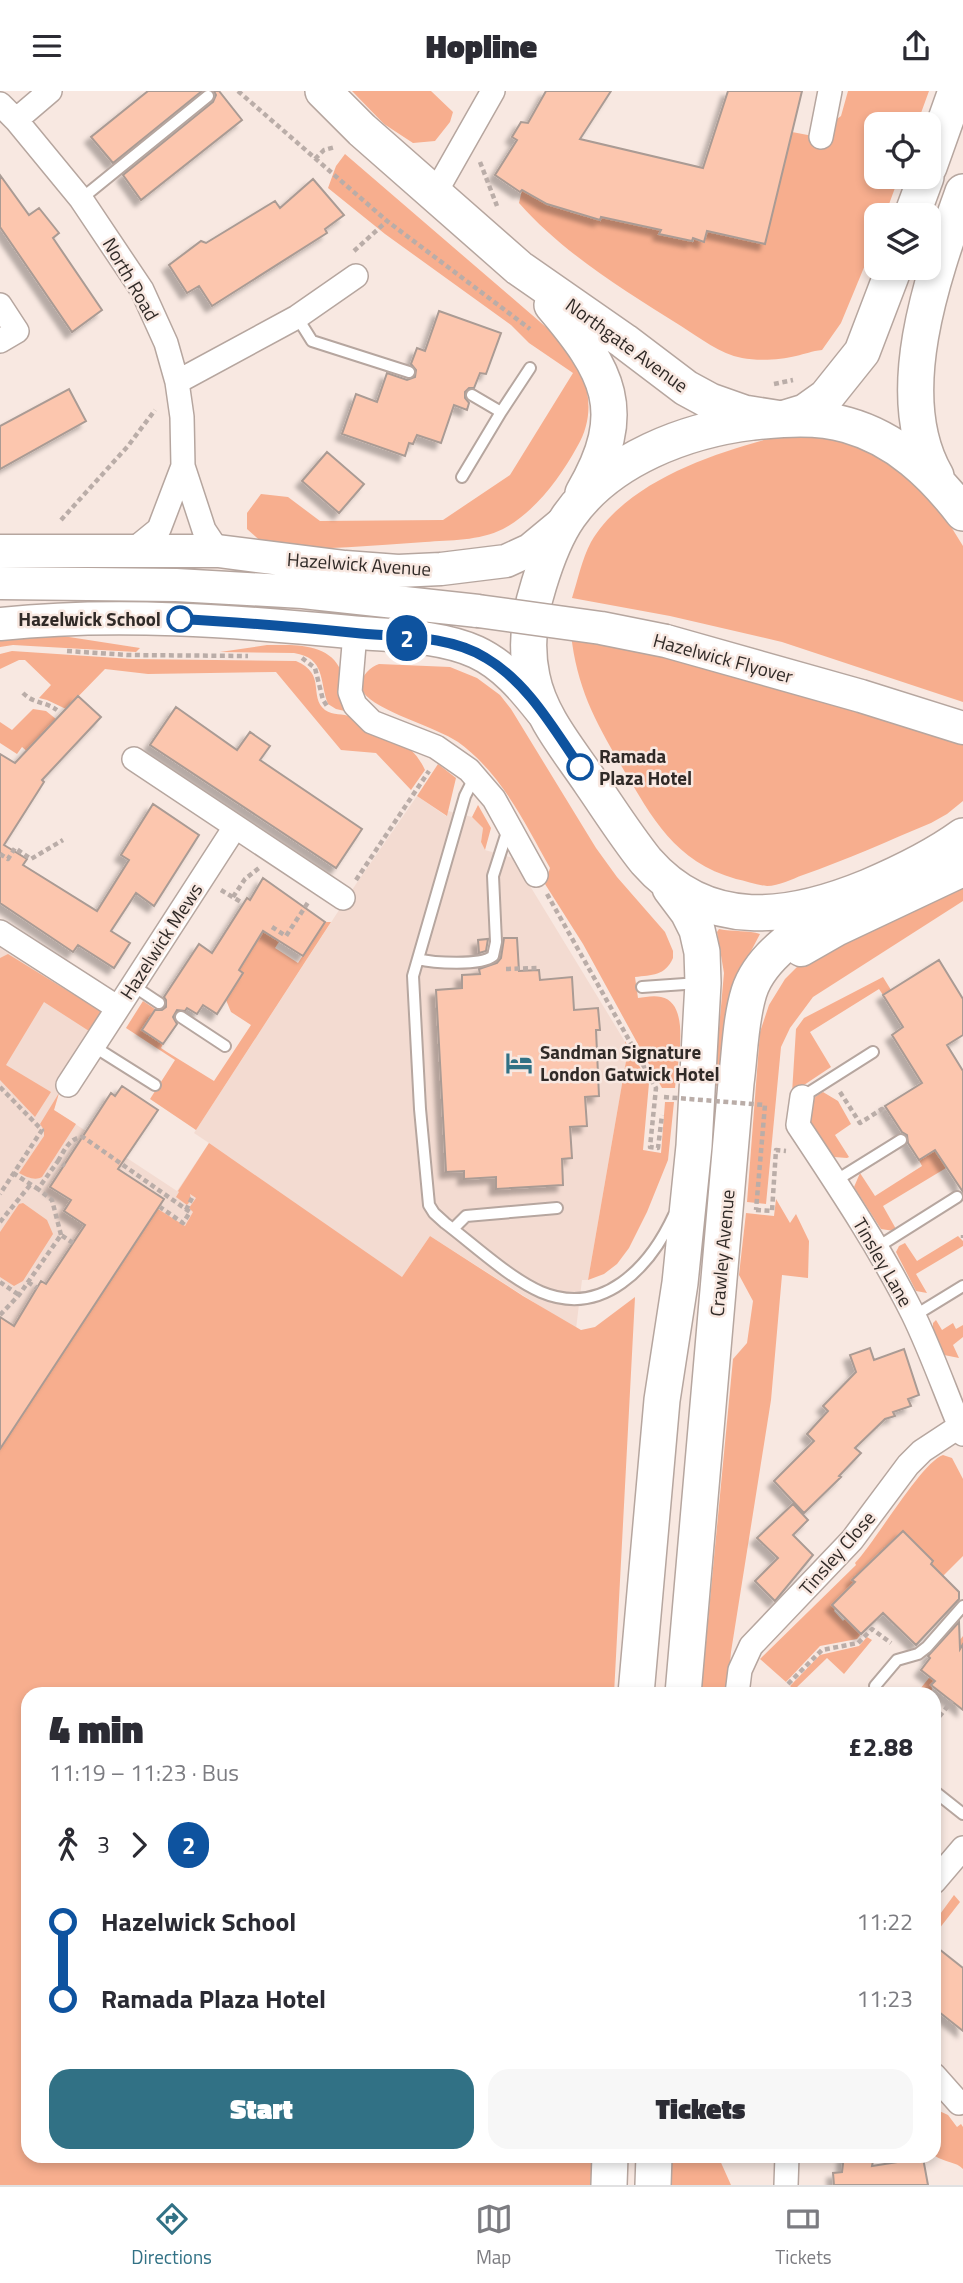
<!DOCTYPE html>
<html lang="en">
<head>
<meta charset="utf-8">
<style>
  :root { --surface:#fff; --page:#f7f7f7; --text:#2b2b33; --muted:#7c7c81; --line:#e1e1e2; --accent:#317185 }
  body { margin:0; font-family:"Titillium Web",sans-serif; background:var(--page); color:var(--text); height:100vh; display:flex; flex-direction:column; font-size:26px; white-space:nowrap }
  * { box-sizing:border-box; margin:0 }
  p { font-size:23px; color:var(--muted) }
  .icon { flex:none; width:38px; height:38px; fill:none; stroke:currentColor; stroke-width:2; stroke-linecap:round; stroke-linejoin:round }
  .map { position:relative; flex:1; overflow:hidden }
  .side { position:absolute; left:21px; top:1596px; width:920px; height:476px; display:flex; flex-direction:column; background:var(--surface); border-radius:21px; box-shadow:0 4px 10px #0003 }
  .side>* { flex:none }
  .badge { padding:0 14px; border-radius:23px; font-size:24px; line-height:46px }
  .buttons { position:absolute; left:864px; top:21px; display:grid; gap:14px }
  .buttons a { display:grid; place-items:center; width:77px; height:77px; border-radius:14px; background:var(--surface); box-shadow:0 4px 10px #0003; font-size:35px }
  .map>.badge { position:absolute; translate:-50% -50%; box-shadow:0 0 0 4px #fff }
  .legs { display:flex; align-items:center; gap:10px; height:77px; padding:0 28px; font-size:23px }
  .legs p { margin-inline-start:auto }
  .summary { display:flex; align-items:center; justify-content:space-between; height:119px; padding:0 28px }
  h1 { font-size:38px; font-weight:800; line-height:52px }
  .cta { display:flex; gap:14px; margin-top:auto; padding:14px 28px }
  .cta a { flex:1; height:80px; border-radius:21px; background:var(--accent); color:#fff; font-size:28px; font-weight:800; line-height:80px; text-align:center }
  .cta a+a { background:var(--page); color:var(--text) }
  ul { padding:0 28px; list-style:none }
  li { display:flex; align-items:center; gap:24px; height:77px; font-size:26px }
  li i { display:grid; place-items:center; width:10px; height:100%; margin:0 9px; background:currentColor }
  li i::after { content:''; width:18px; height:18px; margin:-9px; border:5px solid; border-radius:50%; background:var(--surface) }
  li p { margin-inline-start:auto }
  li:first-child i { background:linear-gradient(#0000 50%,currentColor 0) }
  li:last-child i { background:linear-gradient(currentColor 50%,#0000 0) }
  header { display:flex; justify-content:space-between; align-items:center; height:91px; padding:0 28px; background:var(--surface); font-size:32px; font-weight:800 }
  .tabs { display:flex; justify-content:space-around; align-items:center; height:98px; border-top:2px solid var(--line); background:var(--surface); font-size:19px; color:var(--muted) }
  .tabs a { display:grid; justify-items:center; gap:4px }
  .tabs .current { color:var(--accent) }
  .map>svg:first-child { display:block }
  .built { fill:#f3dbd1 }
  .green { fill:#f7ae8e }
  .building { fill:#fcc6ae; stroke:#aa9b94; stroke-width:2; filter:url(#shadow) }
  .lines { fill:none; stroke-linecap:round; stroke-linejoin:round }
  .lane-casing { stroke:#b6a69f; stroke-width:14 }
  .street-casing { stroke:#b6a69f; stroke-width:26 }
  .secondary-casing { stroke:#b6a69f; stroke-width:35 }
  .primary-casing { stroke:#b6a69f; stroke-width:38 }
  .path { stroke:#baada8; stroke-width:4.5; stroke-dasharray:5 3.5; stroke-linecap:butt }
  .lane { stroke:#fff; stroke-width:10 }
  .street { stroke:#fff; stroke-width:23 }
  .secondary { stroke:#fff; stroke-width:32 }
  .primary { stroke:#fff; stroke-width:35 }
  .secondary-bridge-casing { stroke:#b6a69f; stroke-width:35; stroke-linecap:butt }
  .path-bridge { stroke:#baada8; stroke-width:4.5; stroke-dasharray:5 3.5; stroke-linecap:butt }
  .secondary-bridge { stroke:#fff; stroke-width:32 }
  .line-1-casing { stroke:#fff; stroke-width:16 }
  .line-1 { stroke:#0e539f; stroke-width:10 }
  .stop-1-dot { fill:#fff; stroke:#0e539f; stroke-width:3.5 }
  .labels { text-anchor:middle; stroke-width:5; stroke-linejoin:round; paint-order:stroke }
  .street-label { font-size:19px; fill:#302a27; stroke:#f8e8e1 }
  .stop-label { font-size:19px; font-weight:bold; fill:#302a27; stroke:#f8e8e1; text-anchor:end }
  .poi-label { font-size:19px; font-weight:bold; fill:#302a27; stroke:#f8e8e1; text-anchor:start }
</style>
</head>
<body>
<header><svg class="icon" aria-label="menu" viewBox="0 0 24 24"><path d="M4 6h16M4 12h16M4 18h16"/></svg>Hopline<svg class="icon" aria-label="share" viewBox="0 0 24 24"><path d="M12 15V3M7 8l5-5 5 5M5 13v7h14v-7"/></svg></header>
<div class="map">
<svg width="963" height="2094" viewBox="0 0 963 2094">
  <defs>
    <filter id="shadow"><feDropShadow dx="-6" dy="6" stdDeviation="2" flood-color="#0004"/></filter>
  </defs>
  <rect width="100%" height="100%" fill="#f8e8e1"/>
  <path class="built" d="M417 705 446 725 448 720 472 726 483 737 481 751 485 759 513 767 627 954 626 970 588 1189H582L576 1238 430 1145 402 1186 28 1603V2065L0 2094V857L102 921 56 989 59 1002 54 1019 177 1100 209 1052 194 1042 356 793Z"/>
  <path class="green" d="M352 0H431L453 21 450 31 435 50 413 52 384 33Z
    M848 0H929L917 33H877V86H899L885 124H877V145L841 232 822 259C812 260 805 263 796 265 781 269 757 270 742 267 720 263 700 247 681 235 624 199 564 163 519 112L522 99 547 113 570 119V121L600 129 601 126 660 139V143L694 151 693 147 704 150 707 140 792 41 813 45 841 25Z
    M345 63 561 249C587 281 599 319 577 356 560 387 535 421 503 438 479 450 450 449 425 451 373 455 322 458 271 459L247 438V422L261 403 288 406 320 430 443 429 510 384 573 282 529 252 511 234 385 143 328 97 336 75Z
    M779 345H815L845 350 876 362 922 398 945 426 963 455V611L782 551 670 525 572 507C578 488 582 468 591 451 627 390 714 362 779 345Z
    M571 543 673 565 963 649V710L947 723 931 732C888 750 846 769 803 784 792 788 779 795 767 795 756 794 746 790 736 788 674 770 653 728 622 676 595 630 577 597 571 543Z
    M0 546H69L140 557 136 561 13 554 0 556Z
    M267 554C290 554 326 551 339 576 346 589 346 607 349 621L336 618 328 613C319 590 326 567 294 562L220 561Z
    M12 560 132 568 296 570C327 583 308 605 325 619 333 625 343 622 351 626 357 630 361 637 368 640 395 653 411 649 425 679L411 699 376 662 341 659 276 581 148 583 105 578 66 618 47 609 39 607 51 594 25 569H19L0 578V563Z
    M379 573 450 576 477 587 500 604 511 618 596 757 617 786 665 841 673 860V867C665 885 652 884 635 886L638 907C645 906 654 904 661 906 692 912 677 975 675 997H662L583 853 545 793 550 777C525 732 501 682 458 651 436 636 376 620 363 601 356 590 369 576 379 573Z
    M33 618 46 620 56 628 28 661 22 656 17 663 0 652V631L12 639Z
    M438 673 456 687 447 725 417 705Z
    M478 714 491 737 485 759 481 751 483 737 472 726Z
    M963 792V810L813 906 790 937 781 956 766 1113 747 1111 760 941 769 914 785 888 807 866Z
    M325 831H331L196 1039 150 1008 175 969 126 937 143 910 155 918 142 939 163 953 161 957 167 961 214 990 251 934 231 921 226 909 243 882 238 879 266 836 282 846 275 857 298 872Z
    M719 838C733 841 749 839 760 843L741 879 726 940 717 995 714 993 724 882 717 841Z
    M8 863 102 921 89 940 44 911 6 974 51 1001 35 1026 0 989V867Z
    M883 886 891 899 883 904 879 898 810 941 831 976 792 1002 796 938 804 927Z
    M625 950 649 992 643 1059 661 1062 665 1011H674L668 1069 647 1121 629 1157 617 1173 604 1183 588 1189 626 970Z
    M823 1001 838 1010 851 1033 835 1044 849 1066 847 1067 834 1066C818 1045 789 1019 823 1001Z
    M59 1002 54 1019 76 1033 42 1086C35 1090 26 1086 19 1082L44 1045V1039L40 1033Z
    M963 1042 943 1072 946 1077 883 1115 896 1138 894 1140 881 1138 854 1096 860 1082 875 1105 922 1075 919 1069Z
    M209 1052 402 1186 430 1145 523 1205 581 1239 595 1236 635 1206 614 1603H28V2065H595L594 2094H0V1358L158 1118 185 1135 193 1121 189 1117 196 1107 190 1103 191 1109 187 1114 176 1106 179 1101 178 1100Z
    M776 1108 790 1132 796 1123 809 1150 808 1187 782 1184 771 1309 731 1561 727 1603H701L733 1268 747 1252 753 1210 739 1184 746 1122 774 1125Z
    M23 1112 47 1129 53 1143 23 1190 14 1195 0 1186V1141L19 1113Z
    M958 1145 963 1150V1155L916 1183 927 1202 916 1200 896 1161 899 1155 905 1152 917 1170Z
    M936 1229 942 1239 953 1232 956 1238 963 1234V1246L953 1254 959 1267 944 1264 933 1239V1232Z
    M943 1364 952 1367 963 1388V1465L943 1485 931 1473 933 1470 914 1451H909V1446L900 1442 882 1464 879 1462 853 1488 855 1491 832 1514 835 1518 834 1520 843 1530 845 1528 861 1543 857 1548 820 1555 786 1591 760 1568 856 1474 855 1472C876 1450 921 1372 943 1364Z
    M963 1545V1553L931 1594 933 1603H916Z
    M867 1546 872 1549 844 1583 827 1567 794 1599 790 1595 820 1564 859 1555Z
    M954 1804 960 1811 939 1838 935 1835V1830Z
    M935 2018 948 2024 957 2036 961 2033 963 2036V2078C957 2071 944 2071 935 2065Z
    M672 2065H718L731 2094H670Z"/>
  <path class="building" d="M148 0H202L113 72 91 46Z
    M214 0H219L242 29 141 109 123 84 213 11 216 4Z
    M546 0H611L580 48 703 77 728 0H802L765 153 707 140 704 151 693 147 692 150 659 143 661 139 601 126 600 129 547 113 522 99 520 101 495 84 517 49 512 46 521 31 528 32Z
    M0 84 29 124 39 117 59 142 53 147 102 219 72 241 0 136Z
    M313 88 344 124 325 138 327 142 212 215 199 195 187 202 169 174 201 150 206 152 275 110 280 117Z
    M439 220 501 242 486 283 480 282 474 297H469L465 301V307L469 312 467 319 454 314 441 352 417 344 413 353 409 352 405 365 342 343 356 303 377 311 387 282 407 289 415 286 416 279 411 273 417 257 425 260Z
    M69 298 86 330 0 378V335Z
    M327 361 364 393 339 422 302 390Z
    M78 605 101 626 42 689 44 691 4 754 27 768 23 774 97 820 129 769 121 764 153 713 199 744 154 815 136 802 111 840 130 852 114 877 78 854 73 861 0 812V663L15 672Z
    M176 616 237 659 250 641 270 655 260 669 362 738 336 777 150 654Z
    M263 787 325 831 303 865 263 840 239 879 243 882 217 923 203 914 197 923 187 917 185 920 177 919 173 926 177 933 163 953 142 939 155 919H162L166 916V909L164 906 199 853 212 862 247 807 250 809Z
    M504 847H517L519 880 539 879 540 889 572 886 574 919 598 917 600 939H596L599 1005 585 1006 587 1035 570 1036 572 1067 562 1068 563 1094 496 1098V1086L464 1088V1080L446 1081 436 899 462 897V884L480 883 479 878 497 872 501 867Z
    M488 848 486 860 479 862 478 849Z
    M939 869 963 908V944L947 954 963 980V1101L935 1059 919 1069 908 1052 907 1044 902 1041 885 1015 922 992 892 944 903 936 883 904Z
    M122 995 158 1019 118 1078 164 1108 0 1358V1226L14 1235 41 1190 46 1193 85 1134 64 1120 71 1109 50 1096 111 1002 115 1005Z
    M870 1257 874 1269 904 1258 919 1304 908 1308 911 1315 893 1321 895 1325 885 1328 855 1357 861 1362 839 1385 841 1386 804 1422 774 1390 814 1350 807 1343 828 1320 823 1315 856 1281 850 1264Z
    M793 1413 808 1429 793 1444 813 1464 775 1510 755 1490 778 1467 757 1447Z
    M903 1440 933 1470 931 1473 959 1501V1508L916 1554 883 1522 861 1543 832 1514 855 1491 852 1489Z
    M959 1531 960 1558 963 1553V1619L931 1594 935 1590 921 1579 930 1567 928 1565Z
    M934 1854 963 1877V1940L934 1917Z
    M844 2065H874L872 2075 923 2067 928 2094H834L833 2082 842 2081Z"/>
  <g class="lines">
    <defs>
      <path id="lane" d="M81 108 208 5
        M297 226 312 250 409 281
        M472 304 501 321 530 277
        M462 386 501 321
        M475 685 465 705 413 885 420 1018 429 1114 434 1122 445 1132C473 1153 509 1187 541 1201 603 1227 650 1176 674 1124
        M418 868C433 872 481 875 493 865L496 851 493 785 508 738
        M132 894 159 912
        M642 896 699 892
        M181 926 225 955
        M93 955 155 994
        M802 1006 873 961
        M835 1090 901 1049
        M453 1138 466 1125 557 1117
        M876 1157 957 1106
        M914 1225 963 1195
        M875 1595 897 1569 918 1563 927 1556 963 1515
        M934 1700 963 1723"/>
      <path id="street" d="M0 13 16 29 81 108 142 199 166 252 177 291 182 326 183 375 204 439 218 460
        M16 29 50 0
        M821 46 830 0
        M434 104 493 0
        M0 214 17 240 0 250
        M177 291 297 226 356 185
        M132 460 159 438 183 375
        M355 542 350 601 355 614 372 631 436 656 469 679 494 708 536 784
        M134 668 343 807
        M0 841 118 917 235 736
        M68 994 118 917
        M802 1006 798 1034C839 1096 880 1157 913 1223 932 1262 946 1303 963 1343
        M737 1603 740 1579 751 1555 852 1449 908 1374 922 1360 960 1335
        M934 1791 963 1757
        M934 1984 959 2012
        M786 2094 787 2065"/>
      <path id="secondary" d="M0 460H218L345 476 398 480 441 478 506 470 530 459 565 430
        M0 492 176 494 303 501 478 520
        M0 533C117 521 234 530 350 541 390 545 438 544 476 561 504 574 523 597 542 621
        M666 550 861 605 963 637
        M801 859 836 839 963 779"/>
      <path id="primary" d="M323 0 362 39 519 177 624 250 686 297 710 310 744 322 782 328 805 321 826 306 862 261 894 177
        M929 76 956 0
        M912 124 926 86
        M552 214C608 280 631 320 583 402
        M936 385C889 304 934 182 963 101
        M963 422C933 383 897 348 847 334 817 325 784 328 753 331 686 339 609 368 569 425 555 445 546 470 539 493 529 524 525 554 532 586 540 626 569 659 591 692 609 718 626 745 646 770 708 841 790 828 868 796 901 782 934 766 963 745
        M636 1603 662 1309 680 1192 694 1055 703 892 702 861 697 839 688 821 670 797
        M683 1603 736 992C740 963 740 930 749 901 761 863 805 837 838 817
        M609 2094 610 2065
        M653 2094 654 2065"/>
    </defs>
    <use href="#lane" class="lane-casing"/>
    <use href="#street" class="street-casing"/>
    <use href="#secondary" class="secondary-casing"/>
    <use href="#primary" class="primary-casing"/>
    <path class="path" d="M238 0 387 130 530 238
      M315 68 324 59 335 56
      M480 71 497 115
      M354 160 387 130
      M774 293 793 289
      M61 429 128 355 155 319
      M67 560 128 564 248 565
      M302 567 315 577 323 609 327 615
      M23 602C34 613 44 610 57 619
      M0 763 8 768 15 757 31 768 63 749
      M356 789 429 680
      M221 799 241 811
      M547 803 656 997 650 1056 658 1057 662 1024
      M233 806 245 788 259 777
      M272 836 286 845 309 810
      M506 878 540 877
      M0 996 42 1039 0 1103
      M840 1001 860 1032 882 1018 893 1035
      M58 1070C64 1060 70 1046 83 1046L190 1121 183 1132 160 1116
      M13 1082 38 1098
      M186 1119 192 1107
      M756 1119 772 1120 776 1059 786 1060
      M0 1131 31 1093
      M61 1144 52 1109 38 1098 58 1070 65 1075
      M963 1144V1147
      M0 1191 19 1204
      M28 1191 37 1197
      M0 1224 19 1204 61 1144 73 1152
      M788 1593 822 1559 858 1552 872 1538 891 1552
      M934 1632 952 1610"/>
    <use href="#lane" class="lane"/>
    <use href="#street" class="street"/>
    <use href="#secondary" class="secondary"/>
    <use href="#primary" class="primary"/>
    <defs>
      <path id="secondary-bridge" d="M478 520 601 537 666 550"/>
    </defs>
    <use href="#secondary-bridge" class="secondary-bridge-casing"/>
    <path class="path-bridge" d="M664 1006 765 1014 756 1119"/>
    <use href="#secondary-bridge" class="secondary-bridge"/>
  </g>
  <g class="lines">
    <defs>
      <path id="line-1" d="M180 528C239 531 297 536 356 542 398 546 450 544 486 567 528 592 553 637 580 676"/>
    </defs>
    <use href="#line-1" class="line-1-casing"/>
    <use href="#line-1" class="line-1"/>
  </g>
  <defs>
    <symbol id="hotel-bare" viewBox="-9 -9 18 18"><path d="M-6-4.5h1.5V1H6V5H4.5V3h-9V5H-6ZM-4 0a1.8 1.8 0 1 1 3.6 0ZM.5 0V-2.5h3Q6-2.5 6 0Z" fill="#317185" stroke="#f8e8e1" stroke-width="2.5" paint-order="stroke"/></symbol>
  </defs>
  <g fill-rule="evenodd">
    <use href="#hotel-bare" x="500" y="953" width="38" height="38"/>
  </g>
  <g class="stop-1-dot">
    <circle cx="180" cy="528" r="12"/>
    <circle cx="580" cy="676" r="12"/>
  </g>
  <g class="labels">
    <g class="street-label">
      <text transform="translate(131 188) rotate(60)" y="7">North Road</text>
      <text transform="translate(627 254) rotate(36)" y="7">Northgate Avenue</text>
      <text transform="translate(359 473) rotate(4)" y="7">Hazelwick Avenue</text>
      <text transform="translate(723 567) rotate(15)" y="7">Hazelwick Flyover</text>
      <text transform="translate(161 850) rotate(-57)" y="7">Hazelwick Mews</text>
      <text transform="translate(722 1162) rotate(-85)" y="7">Crawley Avenue</text>
      <text transform="translate(883 1171) rotate(60)" y="7">Tinsley Lane</text>
      <text transform="translate(837 1462) rotate(-49)" y="7">Tinsley Close</text>
    </g>
    <g class="stop-label">
      <text x="161" y="535">Hazelwick School</text>
      <text x="599" y="672" text-anchor="start">Ramada<tspan x="599" dy="22">Plaza Hotel</tspan></text>
    </g>
    <g class="poi-label">
      <text x="540" y="968">Sandman Signature<tspan x="540" dy="22">London Gatwick Hotel</tspan></text>
    </g>
  </g>
</svg>
<div class="buttons">
<a><svg class="icon" aria-label="locate" viewBox="0 0 24 24"><circle cx="12" cy="12" r="6"/><path d="M12 2v4M12 18v4M2 12h4M18 12h4"/></svg></a>
<a><svg class="icon" aria-label="layers" viewBox="0 0 24 24"><path d="M12 4l9 5-9 5-9-5zM3 14l9 5 9-5"/></svg></a>
</div>
<b class="badge" style="left:407px;top:547px;background:#0e539f;color:#fff">2</b>
<section class="side">
<div class="summary"><div><h1>4 min</h1><p>11:19 – 11:23 · Bus</p></div><b>£2.88</b></div>
<div class="legs"><svg class="icon" aria-label="walk" viewBox="0 0 24 24"><circle cx="13" cy="4" r="2"/><path d="M13 8l-2 6 4 7M11 14l-3 7M7 12l3-4h3l4 4"/></svg>3<svg class="icon" aria-label="forward" viewBox="0 0 24 24"><path d="M9 5l7 7-7 7"/></svg><b class="badge" style="background:#0e539f;color:#fff">2</b></div>
<ul>
<li><i style="color:#0e539f"></i><b>Hazelwick School</b><p>11:22</p></li>
<li><i style="color:#0e539f"></i><b>Ramada Plaza Hotel</b><p>11:23</p></li>
</ul>
<div class="cta"><a>Start</a><a>Tickets</a></div>
</section>
</div>
<nav class="tabs">
<a class="current"><svg class="icon" aria-label="directions" viewBox="0 0 24 24"><path d="M12 3l9 9-9 9-9-9zM9 14v-3h6M13 9l2 2-2 2"/></svg>Directions</a>
<a><svg class="icon" aria-label="map" viewBox="0 0 24 24"><path d="M3 6l6-2 6 2 6-2v14l-6 2-6-2-6 2zM9 4v14M15 6v14"/></svg>Map</a>
<a><svg class="icon" aria-label="tickets" viewBox="0 0 24 24"><path d="M3 7h18v10H3zM15 7v10"/></svg>Tickets</a>
</nav>
</body>
</html>
